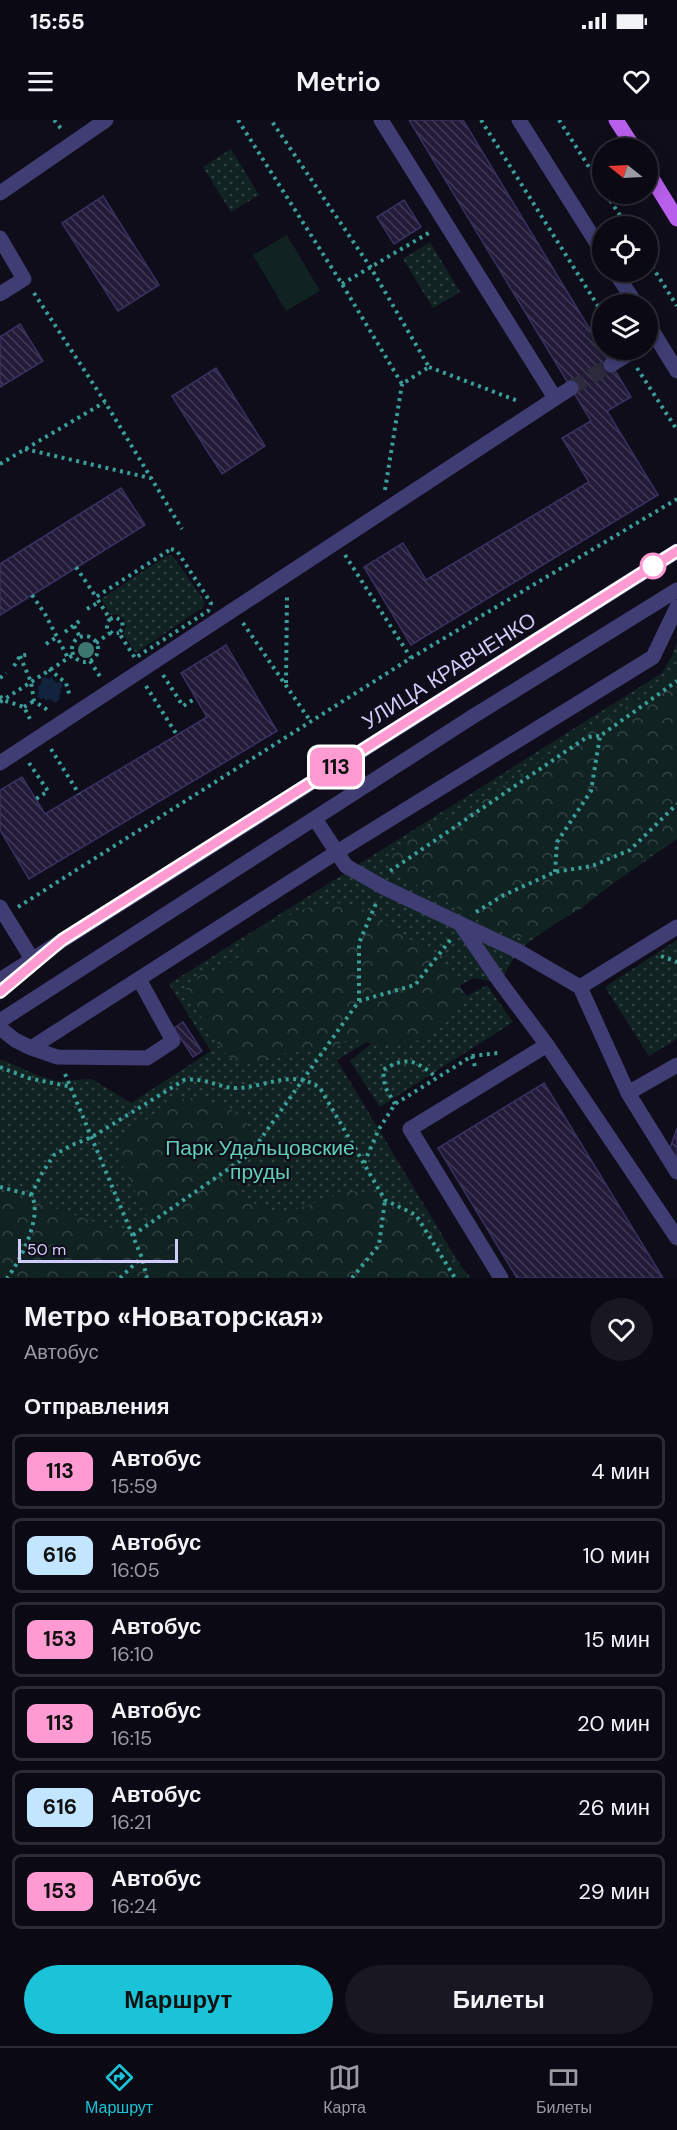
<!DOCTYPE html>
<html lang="ru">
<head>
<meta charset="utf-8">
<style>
  :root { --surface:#0b0a14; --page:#191822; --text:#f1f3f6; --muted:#9a9aa0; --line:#2b2b34; --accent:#1ac3d7 }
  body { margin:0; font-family:"DM Sans",sans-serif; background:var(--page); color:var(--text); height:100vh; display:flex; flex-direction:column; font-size:22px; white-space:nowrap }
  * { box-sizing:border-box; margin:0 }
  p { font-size:20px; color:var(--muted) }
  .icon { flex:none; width:33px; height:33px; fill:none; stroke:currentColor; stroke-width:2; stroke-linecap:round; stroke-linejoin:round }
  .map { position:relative; height:1158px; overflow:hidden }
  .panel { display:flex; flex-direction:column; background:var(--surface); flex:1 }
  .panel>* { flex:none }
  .badge { padding:0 12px; border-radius:9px; font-size:21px; line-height:39px }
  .needle { width:39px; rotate:288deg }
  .fabs { position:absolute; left:592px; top:18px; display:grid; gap:12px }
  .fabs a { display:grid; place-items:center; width:66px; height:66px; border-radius:50%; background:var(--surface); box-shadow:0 3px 15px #0003,0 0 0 2px var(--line); font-size:30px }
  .scale { position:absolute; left:18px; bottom:15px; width:160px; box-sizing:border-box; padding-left:6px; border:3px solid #d1cbf9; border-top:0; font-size:16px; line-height:21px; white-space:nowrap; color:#d1cbf9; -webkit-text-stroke:4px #0f0d1a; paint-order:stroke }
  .map>.badge { position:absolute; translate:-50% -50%; box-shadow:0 0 0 3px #fff }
  h2 { padding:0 24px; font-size:22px; line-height:54px }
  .round { display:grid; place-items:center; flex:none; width:63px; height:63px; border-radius:32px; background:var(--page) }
  .headline { display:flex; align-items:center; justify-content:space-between; height:102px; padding:0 24px }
  h1 { font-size:28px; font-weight:600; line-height:45px }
  .cta { display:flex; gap:12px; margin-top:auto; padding:12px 24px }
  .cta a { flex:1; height:69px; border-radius:36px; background:var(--accent); color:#111; font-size:24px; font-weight:600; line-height:69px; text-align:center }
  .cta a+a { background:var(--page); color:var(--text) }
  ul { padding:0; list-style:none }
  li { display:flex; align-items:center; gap:18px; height:75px; margin:0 12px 9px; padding:0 12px; border:3px solid var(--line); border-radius:9px }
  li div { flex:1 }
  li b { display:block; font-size:22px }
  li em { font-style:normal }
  li .badge { min-width:66px; font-weight:700; text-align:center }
  .status { display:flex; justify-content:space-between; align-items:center; height:42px; padding:0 30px; background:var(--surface); direction:ltr }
  .status svg { height:16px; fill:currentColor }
  header { display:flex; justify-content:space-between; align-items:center; height:78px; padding:0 24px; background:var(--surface); font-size:27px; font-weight:600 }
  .tab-bar { display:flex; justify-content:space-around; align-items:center; height:84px; border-top:2px solid var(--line); background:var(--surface); font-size:16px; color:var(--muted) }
  .tab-bar a { display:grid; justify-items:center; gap:3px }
  .tab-bar .current { color:var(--accent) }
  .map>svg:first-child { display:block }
  .grass { fill:url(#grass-dots) }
  .forest { fill:url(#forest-crowns) }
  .garden { fill:#102322 }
  .water { fill:#12233d }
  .building { fill:url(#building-back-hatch); stroke:#3a3062; stroke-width:1.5 }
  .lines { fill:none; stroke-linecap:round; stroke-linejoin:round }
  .minor-tunnel { stroke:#2c2a3b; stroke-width:15; stroke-dasharray:15 8; stroke-linecap:butt }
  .path { stroke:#3a9e99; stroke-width:4; stroke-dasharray:3 4.5; stroke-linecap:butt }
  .minor { stroke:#3f3d73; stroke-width:15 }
  .major { stroke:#b85fec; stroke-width:15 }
  .tree { fill:#3c786f }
  .line-casing { stroke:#fff; stroke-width:14 }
  .line { stroke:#ff9ad2; stroke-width:9 }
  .stop-dot { fill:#fff; stroke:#ff9ad2; stroke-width:3 }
  .labels { text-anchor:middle; stroke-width:4.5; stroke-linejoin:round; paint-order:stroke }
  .street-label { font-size:21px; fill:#d1cbf9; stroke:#0f0d1a }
  .park-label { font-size:21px; fill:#61cfb4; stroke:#0f0d1a }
</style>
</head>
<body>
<div class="status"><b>15:55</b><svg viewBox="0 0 49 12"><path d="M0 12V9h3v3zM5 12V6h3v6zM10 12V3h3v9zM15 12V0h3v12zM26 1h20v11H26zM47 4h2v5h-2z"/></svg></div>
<header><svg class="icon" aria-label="menu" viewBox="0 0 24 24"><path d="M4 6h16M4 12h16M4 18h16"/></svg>Metrio<svg class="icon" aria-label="heart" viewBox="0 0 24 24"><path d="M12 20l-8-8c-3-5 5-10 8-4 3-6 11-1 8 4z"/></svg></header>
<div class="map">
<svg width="677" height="1158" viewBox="0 0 677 1158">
  <defs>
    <pattern id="grass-dots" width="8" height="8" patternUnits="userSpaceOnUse" patternTransform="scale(1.5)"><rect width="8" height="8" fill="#102322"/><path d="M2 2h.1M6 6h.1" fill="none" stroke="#324243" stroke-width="1.8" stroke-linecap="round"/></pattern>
    <pattern id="forest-crowns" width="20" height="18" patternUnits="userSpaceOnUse" patternTransform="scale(1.5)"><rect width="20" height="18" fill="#102322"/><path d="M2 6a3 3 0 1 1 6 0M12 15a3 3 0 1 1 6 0" fill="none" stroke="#324243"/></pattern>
    <pattern id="building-back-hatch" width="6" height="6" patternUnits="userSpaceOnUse" patternTransform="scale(1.5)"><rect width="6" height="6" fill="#211b38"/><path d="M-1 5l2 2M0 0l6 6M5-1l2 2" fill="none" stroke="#403b56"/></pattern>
  </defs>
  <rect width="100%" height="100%" fill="#0f0d1a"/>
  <path class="grass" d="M231 29 259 75 231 92 203 47Z
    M430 122 460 172 433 188 403 139Z
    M168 435 173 436 205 482 202 488 136 533 123 514 126 506 124 499 118 495H111L101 479Z
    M677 522V719L526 824 518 831 500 862 473 858 337 940 468 1158H0V940L5 941 39 956 57 961 92 959 131 983 211 931 169 864 662 553 672 536Z
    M677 820V919L649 936 605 867Z
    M487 865 513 902 380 987 350 941 372 923 416 921 446 902 467 876Z"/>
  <path class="forest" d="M677 546V718L636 744 582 788 533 816 512 818 404 758 389 741V729L394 730 422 709 465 692 586 609 658 569Z
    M341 783 364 790 422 827 440 841 467 876 446 902 416 921 372 923 350 919 330 928 273 935 252 944 241 945 223 932 192 883 182 875 192 859 235 841 256 813 278 800 307 788Z
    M199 978 242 994 253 1014 236 1058 241 1078 281 1094 350 1071 372 1073 428 1108 471 1158H0V1073L32 1080 123 1112 147 1096 121 1043 119 1019 176 979Z"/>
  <path class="garden" d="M287 115 320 171 286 191 253 135Z"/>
  <path class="water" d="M45 557 49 559 52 557 55 562H62V567L60 569 62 572 59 575 60 579 55 583 50 579 46 581 44 578 41 579 37 577 39 571 37 567 41 564 42 558Z"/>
  <path class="building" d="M409 0H463L631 277 607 291 658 375 411 525 364 447 403 423 426 460 589 362 562 318 591 301Z
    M103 76 159 165 118 191 62 103Z
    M404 80 421 107 394 124 377 97Z
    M20 204 43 241 0 267V217Z
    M216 248 265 326 222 354 172 276Z
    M121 368 145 405 0 495V444Z
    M226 525 277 611 29 759 0 710V670L22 657 45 694 207 597 181 553Z
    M183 902 202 931 193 937 174 908Z
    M544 963 663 1158H517L438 1028Z
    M677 1008V1046L670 1028Z"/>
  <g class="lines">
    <path class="minor-tunnel" d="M571 268 611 245"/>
    <path class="path" d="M54 0 63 11
      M238 0 342 164 402 264 429 247 371 148 271 0
      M481 0 603 194
      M559 0 603 69
      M606 74 627 106
      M648 140 677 186
      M342 164 432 111
      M34 173 105 282 182 409
      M429 247 518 281
      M637 248 677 310
      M25 329 150 358
      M0 344 105 282
      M385 370 402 264
      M171 429 177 431 211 483 208 491 135 538 119 513 123 508 122 501 115 497 110 499 96 477Z
      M345 435 411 538
      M76 447 96 477
      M32 475 45 494 68 538
      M87 489 99 482
      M110 499 107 503V509L113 514 119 513
      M243 503 311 602
      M74 506 80 517
      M65 512 82 499
      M72 529a13 13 0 1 1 26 0a13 13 0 1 1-26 0Z
      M96 523 110 513
      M46 524 57 517
      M20 536 31 562 34 581 49 591
      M90 541 101 558
      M14 546 20 536 30 534
      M49 549 66 563 70 577
      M163 555 183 586 196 578
      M0 558 6 553
      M286 563 287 474
      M146 566 177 615
      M0 576 3 580 24 587 32 603
      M0 582 73 535
      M24 587 34 581
      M51 629 79 674
      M29 643 48 671 36 679
      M390 751 587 617 600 616
      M555 752 557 722 591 671 600 616 677 561
      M18 787 411 538 677 379
      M476 792 504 775 555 752 592 746 630 730 677 684
      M661 836 677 842
      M359 881V823L377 781
      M472 936 476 950
      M0 947 28 958 72 967
      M65 954 142 1138 147 1158
      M395 984 385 967 383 950C407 935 417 941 437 958
      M364 1043 379 1009 395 984 472 936 498 933
      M0 1067 31 1075C44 1094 20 1142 7 1158
      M31 1075 42 1053 54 1035 72 1025 92 1017 184 960C207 957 220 969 239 968 268 966 294 949 320 968L385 1080 416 1095 455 1158
      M133 1115 250 1034 359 881 415 865 451 819
      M120 1158 141 1138
      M352 1158 379 1125 385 1080"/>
    <path class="minor" d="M381 0 555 278
      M519 0 603 133
      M0 73 106 0
      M0 118 24 159 0 174
      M615 152 636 184
      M648 204 677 251
      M611 245 635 230
      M0 643 571 268
      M315 699 346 746 383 767 518 831 580 867 628 973 677 1052
      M0 787 32 839
      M461 805 500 862 547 925 677 1118
      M0 860 677 431
      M580 867 677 807
      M0 901 472 597 677 470
      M0 908 15 920 31 928 337 732 653 537 677 487
      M31 928 57 937 147 938 173 921 139 859
      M628 973 677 945
      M501 1158 410 1009 547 925"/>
    <path class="major" d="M616 0 634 28
      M648 52 677 99"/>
  </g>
  <circle class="tree" cx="86" cy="530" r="8"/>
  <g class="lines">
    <defs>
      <path id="line" d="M0 872 62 820 677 431"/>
    </defs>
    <use href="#line" class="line-casing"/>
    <use href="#line" class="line"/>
  </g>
  <circle class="stop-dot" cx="653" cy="446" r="12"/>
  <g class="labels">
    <g class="street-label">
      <text transform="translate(449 551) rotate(-32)" y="7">УЛИЦА КРАВЧЕНКО</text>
    </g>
    <g class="park-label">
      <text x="260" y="1035">Парк Удальцовские<tspan x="260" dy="24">пруды</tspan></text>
    </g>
  </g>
</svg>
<div class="fabs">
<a><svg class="needle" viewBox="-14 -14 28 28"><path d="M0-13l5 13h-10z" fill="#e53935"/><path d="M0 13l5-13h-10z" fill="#9a9aa0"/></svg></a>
<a><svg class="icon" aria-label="locate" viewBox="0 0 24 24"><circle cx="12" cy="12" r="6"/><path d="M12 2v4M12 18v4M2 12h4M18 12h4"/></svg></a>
<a><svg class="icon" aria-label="layers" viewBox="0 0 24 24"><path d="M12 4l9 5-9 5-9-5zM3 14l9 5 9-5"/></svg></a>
</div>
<div class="scale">50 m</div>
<b class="badge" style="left:336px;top:647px;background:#ff9ad2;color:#111">113</b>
</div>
<section class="panel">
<div class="headline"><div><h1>Метро «Новаторская»</h1><p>Автобус</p></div><a class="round"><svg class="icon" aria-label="heart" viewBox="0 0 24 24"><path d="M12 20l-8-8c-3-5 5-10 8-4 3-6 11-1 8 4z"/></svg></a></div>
<h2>Отправления</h2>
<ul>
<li><span class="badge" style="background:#ff9ad2;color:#111">113</span><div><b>Автобус</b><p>15:59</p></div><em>4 мин</em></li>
<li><span class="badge" style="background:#c2e6ff;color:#111">616</span><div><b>Автобус</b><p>16:05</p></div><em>10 мин</em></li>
<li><span class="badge" style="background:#ff9ad2;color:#111">153</span><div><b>Автобус</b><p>16:10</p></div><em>15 мин</em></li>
<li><span class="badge" style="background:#ff9ad2;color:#111">113</span><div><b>Автобус</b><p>16:15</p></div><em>20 мин</em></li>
<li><span class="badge" style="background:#c2e6ff;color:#111">616</span><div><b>Автобус</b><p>16:21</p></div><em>26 мин</em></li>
<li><span class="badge" style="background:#ff9ad2;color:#111">153</span><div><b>Автобус</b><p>16:24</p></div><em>29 мин</em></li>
</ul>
<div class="cta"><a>Маршрут</a><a>Билеты</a></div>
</section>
<nav class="tab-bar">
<a class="current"><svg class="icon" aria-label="directions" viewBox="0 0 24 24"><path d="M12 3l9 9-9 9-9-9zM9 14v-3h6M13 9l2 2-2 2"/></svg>Маршрут</a>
<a><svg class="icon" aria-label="map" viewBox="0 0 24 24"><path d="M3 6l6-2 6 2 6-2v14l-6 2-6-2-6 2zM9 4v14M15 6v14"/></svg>Карта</a>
<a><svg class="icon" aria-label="tickets" viewBox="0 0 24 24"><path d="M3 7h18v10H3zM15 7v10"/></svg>Билеты</a>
</nav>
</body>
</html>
